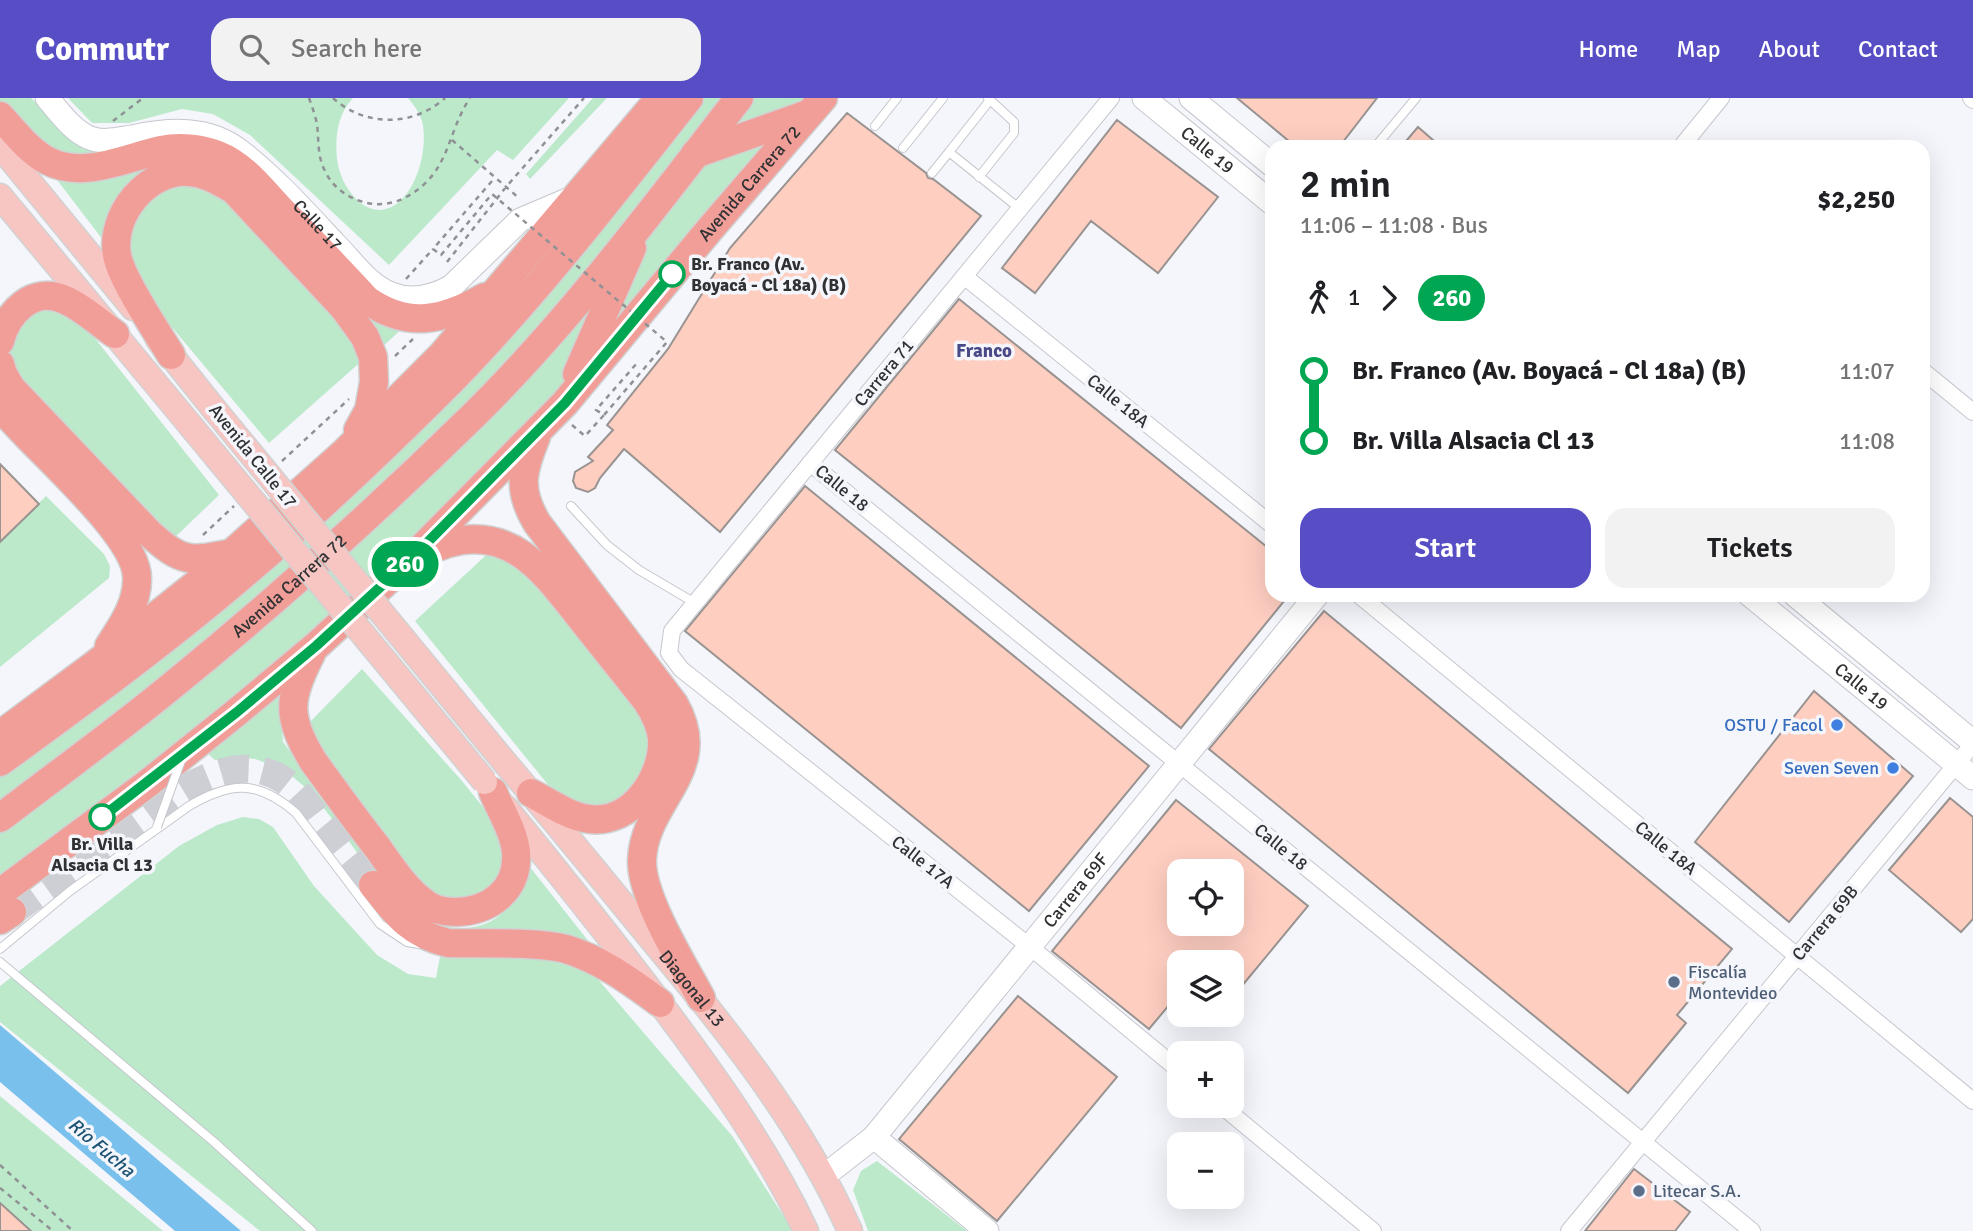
<!DOCTYPE html>
<html lang="en">
<head>
<meta charset="utf-8">
<style>
  :root { --surface:#fff; --page:#f2f2f2; --text:#202124; --muted:#757577; --accent:#574dc5 }
  body { margin:0; font-family:Signika,sans-serif; background:var(--page); color:var(--text); height:100vh; display:flex; flex-direction:column; font-size:26px; white-space:nowrap }
  * { box-sizing:border-box; margin:0 }
  p { font-size:23px; color:var(--muted) }
  .icon { flex:none; width:38px; height:38px; fill:none; stroke:currentColor; stroke-width:2; stroke-linecap:round; stroke-linejoin:round }
  .map { position:relative; flex:1; overflow:hidden }
  .panel { position:absolute; left:1265px; top:42px; width:665px; height:462px; display:flex; flex-direction:column; background:var(--surface); border-radius:21px; box-shadow:0 7px 28px #0002 }
  .panel>* { flex:none }
  .badge { padding:0 14px; border-radius:23px; font-size:24px; line-height:46px }
  .controls { position:absolute; left:1167px; top:761px; display:grid; gap:14px }
  .controls a { display:grid; place-items:center; width:77px; height:77px; border-radius:14px; background:var(--surface); box-shadow:0 7px 28px #0002; font-size:35px }
  .map>.badge { position:absolute; translate:-50% -50%; box-shadow:0 0 0 4px #fff }
  .legs { display:flex; align-items:center; gap:10px; height:77px; padding:0 35px; font-size:23px }
  .legs p { margin-inline-start:auto }
  .overview { display:flex; align-items:center; justify-content:space-between; height:119px; padding:0 35px }
  h1 { font-size:38px; font-weight:600; line-height:52px }
  .primary-button { display:flex; gap:14px; margin-top:auto; padding:14px 35px }
  .primary-button a { flex:1; height:80px; border-radius:21px; background:var(--accent); color:#fff; font-size:28px; font-weight:600; line-height:80px; text-align:center }
  .primary-button a+a { background:var(--page); color:var(--text) }
  ul { padding:0 35px; list-style:none }
  li { display:flex; align-items:center; gap:24px; height:70px; font-size:26px }
  li i { display:grid; place-items:center; width:10px; height:100%; margin:0 9px; background:currentColor }
  li i::after { content:''; width:18px; height:18px; margin:-9px; border:5px solid; border-radius:50%; background:var(--surface) }
  li p { margin-inline-start:auto }
  li:first-child i { background:linear-gradient(#0000 50%,currentColor 0) }
  li:last-child i { background:linear-gradient(currentColor 50%,#0000 0) }
  header { display:flex; align-items:center; gap:42px; box-sizing:border-box; height:98px; padding:0 35px; background:var(--accent); color:#fff }
  header strong { font-size:33px }
  nav { display:flex; gap:38px; margin-inline-start:auto; font-size:24px }
  .search { width:490px; height:63px; background:var(--page); display:flex; align-items:center; gap:18px; box-sizing:border-box; padding:0 24px; border-radius:21px; color:var(--muted); font-size:26px }
  .map>svg:first-child { display:block }
  .green { fill:#bbe9ca }
  .water { fill:#79c0ed }
  .building { fill:#fecec1; stroke:#999391; stroke-width:2; fill-rule:evenodd }
  .lines { fill:none; stroke-linecap:round; stroke-linejoin:round }
  .highway-tunnel { stroke:#cdcfd4; stroke-width:28; stroke-dasharray:28 14; stroke-linecap:butt }
  .lane-casing { stroke:#c5c7cd; stroke-width:10 }
  .street-casing { stroke:#c5c7cd; stroke-width:18 }
  .secondary-casing { stroke:#c5c7cd; stroke-width:25 }
  .primary-casing { stroke:#d1d2d2; stroke-width:27 }
  .highway-casing { stroke:#d1d2d2; stroke-width:31 }
  .path { stroke:#8f9195; stroke-width:2.5; stroke-dasharray:5 5; stroke-linecap:butt }
  .lane { stroke:#fff; stroke-width:8 }
  .street { stroke:#fff; stroke-width:16 }
  .secondary { stroke:#fff; stroke-width:23 }
  .primary { stroke:#f7c5c2; stroke-width:24 }
  .highway { stroke:#f19e99; stroke-width:28 }
  .lane-bridge-casing { stroke:#c5c7cd; stroke-width:10; stroke-linecap:butt }
  .primary-bridge-casing { stroke:#d1d2d2; stroke-width:27; stroke-linecap:butt }
  .path-bridge { stroke:#8f9195; stroke-width:2.5; stroke-dasharray:5 5; stroke-linecap:butt }
  .lane-bridge { stroke:#fff; stroke-width:8 }
  .primary-bridge { stroke:#f7c5c2; stroke-width:24 }
  .line-1-casing { stroke:#fff; stroke-width:16 }
  .line-1 { stroke:#00a651; stroke-width:10 }
  .stop-1-dot { fill:#fff; stroke:#00a651; stroke-width:3.5 }
  .shop-dot { fill:#3f7fe0; stroke:#f4f6fc; stroke-width:2.5 }
  .service-dot { fill:#5c6f8a; stroke:#f4f6fc; stroke-width:2.5 }
  .labels { text-anchor:middle; stroke-width:7; stroke-linejoin:round; paint-order:stroke }
  .street-label { font-size:18px; fill:#303133; stroke:#f4f6fc }
  .stop-label { font-size:18px; font-weight:bold; fill:#303133; stroke:#f4f6fc; text-anchor:start }
  .shop-label { font-size:18px; fill:#366cbe; stroke:#f4f6fc; text-anchor:end }
  .service-label { font-size:18px; fill:#4e5e75; stroke:#f4f6fc; text-anchor:start }
  .neighbourhood-label { font-size:19px; font-weight:bold; fill:#494987; stroke:#f4f6fc }
  .water-label { font-size:19px; font-style:italic; fill:#1d5372; stroke:#f4f6fc }
</style>
</head>
<body>
<header>
<strong>Commutr</strong>
<div class="search"><svg class="icon" aria-label="search" viewBox="0 0 24 24"><circle cx="10" cy="10" r="6"/><path d="M15 15l6 6"/></svg>Search here</div>
<nav><a>Home</a><a>Map</a><a>About</a><a>Contact</a></nav>
</header>
<div class="map">
<svg width="1973" height="1133" viewBox="0 0 1973 1133">
  <rect width="100%" height="100%" fill="#f4f6fc"/>
  <path class="green" d="M0 0H31L83 51 102 55 94 58 50 54 0 11Z
    M68 0H353C337 17 335 39 337 61 340 89 368 129 399 104 419 87 428 47 422 23 419 14 414 7 408 0H569L513 62 497 52 389 167 250 37 213 16 182 11 129 25H92Z
    M593 0H607L530 81 526 76Z
    M700 0H734L471 307 203 551 0 707V674L229 498Z
    M750 0H804L797 9 726 27Z
    M776 34 608 235 649 123 705 63Z
    M165 63C190 64 210 68 233 79L365 211 394 224 407 226 380 251 359 216 243 97C233 88 224 79 211 74 172 60 121 78 106 120 104 127 104 135 103 142L54 78C93 86 127 76 165 63Z
    M188 83 213 89 328 204 365 260 269 345 139 190 123 152 139 103Z
    M615 169 558 299 414 442 266 578 0 783V729L80 668Z
    M53 207 82 224 219 397 171 443 13 276C1 249 8 244 21 219Z
    M46 398 104 456 110 468 109 480 0 569V444Z
    M496 448 513 455 644 617 652 654 635 693C603 708 592 718 558 699L415 523Z
    M362 571 462 683 499 729 507 750 498 786 483 802 441 805 406 778 306 628Z
    M288 585 280 608 283 644 406 808C416 817 426 824 439 828 464 835 501 828 511 802 517 788 519 772 522 759L597 854 447 835 401 813 323 709 305 689 283 671 255 661 233 659 215 662 207 655Z
    M243 719 259 721 273 729 314 788 377 857 408 876 436 880 441 853 565 863 596 879 733 1039 793 1133H260L0 924V888L179 748 217 727Z
    M0 998 163 1133H31L0 1105Z
    M877 1063 967 1133H868L853 1092 861 1073Z"/>
  <path class="water" d="M0 927 241 1133H175L0 984Z"/>
  <path class="building" d="M1237 0H1377L1339 49H1296Z
    M847 15 926 75 928 80 933 81 981 118 720 434 624 351 600 380 595 390 588 394 576 390 573 383 575 374 593 363 588 359 613 332 607 327 668 251 730 150Z
    M1117 22 1218 99 1158 175 1091 123 1035 195 1002 170Z
    M1418 29 1441 49H1401Z
    M959 201 1272 453V497H1289L1181 630 835 352Z
    M0 366 39 406 0 444Z
    M805 388 1149 668 1029 813 685 533Z
    M1324 513 1732 851 1677 917 1686 925 1628 995 1209 651Z
    M1814 593 1913 678 1789 824 1695 744Z
    M1950 700 1973 719V821L1961 834 1889 772Z
    M1176 702 1308 808 1241 889 1232 882V864H1180V894L1149 931 1052 853ZM1180 774H1232V826H1180Z
    M1018 898 1117 979 997 1123 899 1041Z
    M1634 1071 1690 1114 1675 1133H1585Z
    M0 1105 31 1133H0Z"/>
  <g class="lines">
    <path class="highway-tunnel" d="M12 814 178 695C208 676 246 660 280 680 297 690 309 709 321 724 338 745 356 766 373 787"/>
    <defs>
      <path id="lane" d="M990 2 949 54 1020 111
        M875 28 897 0
        M1375 49 1416 0
        M903 50 943 0
        M932 75 949 54
        M979 79 1014 35V24L988 0
        M571 408 607 447 639 472 695 505
        M0 851 70 793 189 708C231 683 258 682 296 715L380 826 407 844 419 846
        M0 864 214 1044 312 1133"/>
      <path id="street" d="M1111 0 672 533 669 555 681 571 1029 848 1180 973
        M1971 0 1973 2
        M1681 49 1721 0
        M964 178 1272 427
        M1923 273 1973 314
        M810 365 1752 1133
        M1359 497 1973 1003
        M1222 1008 1373 1133
        M1569 1133 1973 646"/>
      <g id="secondary">
        <path id="s1" d="M47 0C59 13 72 33 90 40 103 45 118 41 132 39 169 31 208 28 240 53 275 80 305 114 335 146 352 163 368 187 391 196 411 204 434 199 452 188L520 122 579 97"/>
        <path id="s2" d="M1144 0 1272 105"/>
        <path d="M1191 0 1272 67"/>
        <path id="s3" d="M1750 497 1973 680"/>
        <path d="M1795 497 1973 644"/>
        <path d="M874 1039 987 1133"/>
        <path id="s4" d="M824 1078 874 1039 1317 497"/>
      </g>
      <g id="primary">
        <path d="M0 48 133 210"/>
        <path d="M0 98 190 327"/>
        <path d="M158 241 214 311"/>
        <path id="s5" d="M507 667C553 721 598 776 643 831 721 925 800 1020 850 1133"/>
        <path d="M505 709C558 774 610 839 660 905 715 978 767 1051 806 1133"/>
      </g>
      <g id="highway">
        <path d="M0 18C14 33 28 52 46 62 83 82 124 60 161 52 179 48 201 50 218 57 244 67 263 93 282 113 311 142 339 172 367 202 408 231 444 222 485 199"/>
        <path d="M695 56 808 16"/>
        <path d="M0 243C7 215 33 187 65 202 82 209 99 225 115 236"/>
        <path d="M171 257C157 234 121 181 117 157 110 117 147 71 189 74 206 75 220 84 234 92L344 210 365 239 373 259 374 284 369 312 358 332"/>
        <path d="M0 266 3 276 11 290 148 434C182 465 189 464 233 455"/>
        <path d="M577 276 632 150"/>
        <path d="M0 308C31 348 136 434 137 479 138 505 123 527 109 548"/>
        <path d="M536 339C522 373 517 392 537 425L674 606C712 672 645 701 642 761 640 798 683 866 701 900"/>
        <path d="M419 456C429 453 439 448 449 445 510 428 543 472 576 514 599 543 622 572 646 602 654 614 661 626 662 641 664 679 632 726 590 721 569 719 549 704 531 695"/>
        <path d="M311 556C287 602 287 619 313 663 334 692 355 721 377 749 391 769 406 792 426 806 434 812 446 814 456 814 490 813 519 792 516 754 514 734 501 713 493 694"/>
        <path d="M0 637 97 565 204 480 345 354 442 257 660 0"/>
        <path d="M0 664C74 610 148 556 218 498 298 432 378 356 451 283 537 195 613 96 689 0"/>
        <path id="s6" d="M0 720C56 677 113 636 168 591 274 505 377 412 475 316 572 220 655 108 739 0"/>
        <path d="M373 787C396 816 410 836 448 845 482 846 536 843 566 851 602 862 631 884 660 905"/>
        <path id="s7" d="M0 795 147 686 237 614 316 548 413 459 565 305 710 131 823 0"/>
        <path d="M0 822 12 814"/>
      </g>
    </defs>
    <use href="#lane" class="lane-casing"/>
    <use href="#street" class="street-casing"/>
    <use href="#secondary" class="secondary-casing"/>
    <use href="#primary" class="primary-casing"/>
    <use href="#highway" class="highway-casing"/>
    <path class="path" d="M309 0C312 8 315 17 317 26 319 42 317 58 325 73 333 90 349 101 367 105 381 108 396 105 408 98 451 73 446 36 470 0
      M333 0C365 29 413 29 445 0
      M113 23 143 0
      M452 42 520 101
      M447 164 506 89 584 0
      M406 181 433 151
      M395 258 413 241
      M572 327 585 338 604 317
      M282 363 349 301
      M203 437 234 408
      M0 1067 73 1133
      M0 1090 53 1133"/>
    <use href="#lane" class="lane"/>
    <use href="#street" class="street"/>
    <use href="#secondary" class="secondary"/>
    <use href="#primary" class="primary"/>
    <use href="#highway" class="highway"/>
    <defs>
      <path id="lane-bridge" d="M157 729 183 657"/>
      <path id="primary-bridge" d="M214 311 507 667
        M190 327 485 684"/>
    </defs>
    <use href="#lane-bridge" class="lane-bridge-casing"/>
    <use href="#primary-bridge" class="primary-bridge-casing"/>
    <path class="path-bridge" d="M492 83 433 151 441 157 492 96 667 244 604 317 596 312 638 264"/>
    <use href="#lane-bridge" class="lane-bridge"/>
    <use href="#primary-bridge" class="primary-bridge"/>
  </g>
  <g class="lines">
    <defs>
      <path id="line-1" d="M102 719 237 614 316 548 413 459 565 305 672 176"/>
    </defs>
    <use href="#line-1" class="line-1-casing"/>
    <use href="#line-1" class="line-1"/>
  </g>
  <g class="stop-1-dot">
    <circle cx="672" cy="176" r="12"/>
    <circle cx="102" cy="719" r="12"/>
  </g>
  <g class="shop-dot">
    <circle cx="1837" cy="627" r="7"/>
    <circle cx="1893" cy="670" r="7"/>
  </g>
  <g class="service-dot">
    <circle cx="1674" cy="884" r="7"/>
    <circle cx="1639" cy="1093" r="7"/>
  </g>
  <g class="labels">
    <g class="street-label">
      <text dy="6" stroke="none"><textPath href="#s2" startOffset="82">Calle 19</textPath></text>
      <text dy="6" stroke="none"><textPath href="#s7" startOffset="1036">Avenida Carrera 72</textPath></text>
      <text dy="6" stroke="none"><textPath href="#s1" startOffset="322">Calle 17</textPath></text>
      <text transform="translate(884 275) rotate(-50)" y="6">Carrera 71</text>
      <text transform="translate(1118 303) rotate(39)" y="6">Calle 18A</text>
      <text transform="translate(253 358) rotate(51)" y="6">Avenida Calle 17</text>
      <text transform="translate(842 390) rotate(39)" y="6">Calle 18</text>
      <text dy="6" stroke="none"><textPath href="#s6" startOffset="371">Avenida Carrera 72</textPath></text>
      <text dy="6" stroke="none"><textPath href="#s3" startOffset="144">Calle 19</textPath></text>
      <text transform="translate(1281 749) rotate(39)" y="6">Calle 18</text>
      <text transform="translate(1666 750) rotate(39)" y="6">Calle 18A</text>
      <text transform="translate(923 764) rotate(38)" y="6">Calle 17A</text>
      <text dy="6" stroke="none"><textPath href="#s4" startOffset="382">Carrera 69F</textPath></text>
      <text transform="translate(1825 825) rotate(-50)" y="6">Carrera 69B</text>
      <text dy="6" stroke="none"><textPath href="#s5" startOffset="290">Diagonal 13</textPath></text>
    </g>
    <g class="stop-label">
      <text x="691" y="172">Br. Franco (Av.<tspan x="691" dy="21">Boyacá - Cl 18a) (B)</tspan></text>
      <text x="102" y="752" text-anchor="middle">Br. Villa<tspan x="102" dy="21">Alsacia Cl 13</tspan></text>
    </g>
    <g class="shop-label">
      <text x="1823" y="633">OSTU / Facol</text>
      <text x="1879" y="676">Seven Seven</text>
    </g>
    <g class="service-label">
      <text x="1688" y="880">Fiscalía<tspan x="1688" dy="21">Montevideo</tspan></text>
      <text x="1653" y="1099">Litecar S.A.</text>
    </g>
    <g class="neighbourhood-label">
      <text x="984" y="259">Franco</text>
    </g>
    <g class="water-label">
      <text transform="translate(102 1049) rotate(40)" y="7">Río Fucha</text>
    </g>
  </g>
</svg>
<div class="controls">
<a><svg class="icon" aria-label="locate" viewBox="0 0 24 24"><circle cx="12" cy="12" r="6"/><path d="M12 2v4M12 18v4M2 12h4M18 12h4"/></svg></a>
<a><svg class="icon" aria-label="layers" viewBox="0 0 24 24"><path d="M12 4l9 5-9 5-9-5zM3 14l9 5 9-5"/></svg></a>
<a>+</a>
<a>−</a>
</div>
<b class="badge" style="left:405px;top:466px;background:#00a651;color:#fff">260</b>
<section class="panel">
<div class="overview"><div><h1>2 min</h1><p>11:06 – 11:08 · Bus</p></div><b>$2,250</b></div>
<div class="legs"><svg class="icon" aria-label="walk" viewBox="0 0 24 24"><circle cx="13" cy="4" r="2"/><path d="M13 8l-2 6 4 7M11 14l-3 7M7 12l3-4h3l4 4"/></svg>1<svg class="icon" aria-label="forward" viewBox="0 0 24 24"><path d="M9 5l7 7-7 7"/></svg><b class="badge" style="background:#00a651;color:#fff">260</b></div>
<ul>
<li><i style="color:#00a651"></i><b>Br. Franco (Av. Boyacá - Cl 18a) (B)</b><p>11:07</p></li>
<li><i style="color:#00a651"></i><b>Br. Villa Alsacia Cl 13</b><p>11:08</p></li>
</ul>
<div class="primary-button"><a>Start</a><a>Tickets</a></div>
</section>
</div>
</body>
</html>
